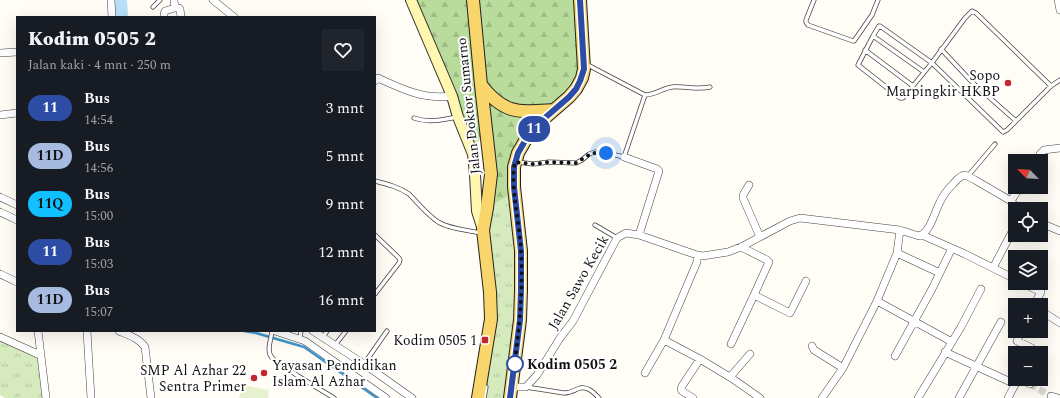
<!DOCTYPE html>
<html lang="id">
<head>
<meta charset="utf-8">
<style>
  :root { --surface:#171b24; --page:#20242c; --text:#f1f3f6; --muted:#9ea1a6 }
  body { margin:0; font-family:Spectral,serif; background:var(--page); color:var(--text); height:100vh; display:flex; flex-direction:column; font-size:15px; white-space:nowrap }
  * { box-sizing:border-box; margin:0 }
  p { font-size:13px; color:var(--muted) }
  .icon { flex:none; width:22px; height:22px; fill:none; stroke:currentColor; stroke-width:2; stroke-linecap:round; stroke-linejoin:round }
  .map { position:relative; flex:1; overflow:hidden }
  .drawer { position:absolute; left:16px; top:16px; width:360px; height:316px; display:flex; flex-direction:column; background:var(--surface); border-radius:0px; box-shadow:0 4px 16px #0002 }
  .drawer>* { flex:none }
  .badge { padding:0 8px; border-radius:13px; font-size:14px; line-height:26px }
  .needle { width:26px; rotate:294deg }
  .fabs { position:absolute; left:1008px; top:154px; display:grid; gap:8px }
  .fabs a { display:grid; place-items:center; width:40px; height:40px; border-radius:0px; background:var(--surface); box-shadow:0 4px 16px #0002; font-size:20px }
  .you { position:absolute; width:20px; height:20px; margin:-10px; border:3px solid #fff; border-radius:50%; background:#1a73e8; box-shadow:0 0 0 6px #1a73e833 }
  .map>.badge { position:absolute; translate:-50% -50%; box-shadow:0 0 0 2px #fff }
  .round { display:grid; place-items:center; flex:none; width:42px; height:42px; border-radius:0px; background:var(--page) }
  .head { display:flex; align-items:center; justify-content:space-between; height:68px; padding:0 12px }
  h1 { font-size:19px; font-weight:800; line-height:30px }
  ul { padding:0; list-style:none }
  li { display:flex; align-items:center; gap:12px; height:48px; padding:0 12px }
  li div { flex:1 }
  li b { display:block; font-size:15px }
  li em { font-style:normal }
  li .badge { min-width:44px; font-weight:700; text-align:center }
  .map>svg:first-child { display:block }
  .forest { fill:url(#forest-firs) }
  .park { fill:url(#park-tufts) }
  .pitch { fill:#e6f2cf }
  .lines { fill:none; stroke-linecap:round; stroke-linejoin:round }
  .stream { stroke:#3f96cf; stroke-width:2.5 }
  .river { stroke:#b9e0f7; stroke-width:14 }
  .street-tunnel { stroke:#dbdad3; stroke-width:7; stroke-dasharray:7 3.5; stroke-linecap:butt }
  .lane-casing { stroke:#444; stroke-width:5 }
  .street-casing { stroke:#444; stroke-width:8 }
  .secondary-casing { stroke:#333; stroke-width:12 }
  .primary-casing { stroke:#222; stroke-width:14 }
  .lane { stroke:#fff; stroke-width:3.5 }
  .street { stroke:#fff; stroke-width:7 }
  .secondary { stroke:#fff6b0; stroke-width:10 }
  .primary { stroke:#f9d66b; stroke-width:12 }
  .line-casing { stroke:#fff; stroke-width:9 }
  .line { stroke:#2d4ca4; stroke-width:6 }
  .walk { stroke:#111; stroke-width:4; stroke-dasharray:0 7.2 }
  .poi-dot { fill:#c4262e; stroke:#fff; stroke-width:1.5 }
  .stop-dot { fill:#fff; stroke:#2d4ca4; stroke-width:2 }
  .labels { text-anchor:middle; stroke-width:4; stroke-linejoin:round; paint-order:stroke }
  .poi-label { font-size:14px; fill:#111; stroke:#fff; text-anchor:end }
  .street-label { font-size:14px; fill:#111; stroke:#fff }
  .stop-label { font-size:14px; font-weight:bold; fill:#111; stroke:#fff; text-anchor:start }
</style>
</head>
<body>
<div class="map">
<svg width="1060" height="398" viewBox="0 0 1060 398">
  <defs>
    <pattern id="forest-firs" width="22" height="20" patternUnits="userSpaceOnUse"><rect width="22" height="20" fill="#b9dc9c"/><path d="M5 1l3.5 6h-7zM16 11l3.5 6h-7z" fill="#9ebc85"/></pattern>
    <pattern id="park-tufts" width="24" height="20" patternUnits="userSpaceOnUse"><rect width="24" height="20" fill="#d5ebbd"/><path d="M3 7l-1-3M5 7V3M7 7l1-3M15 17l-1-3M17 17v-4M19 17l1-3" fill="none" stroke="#b6c8a1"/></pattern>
  </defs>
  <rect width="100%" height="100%" fill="#fffdf5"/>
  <path class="forest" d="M411 0H580L582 77 523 143 514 193 487 208 485 127 473 154Z"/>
  <path class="park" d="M514 193 521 251 509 398H484L487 208Z
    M0 340 39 355 45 398H5L0 395Z"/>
  <path class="pitch" d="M242 385 269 390 268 398H239Z"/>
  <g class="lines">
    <path class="stream" d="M244 331 256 333 304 347 377 398"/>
    <path class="river" d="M120 0 121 17"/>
    <path class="street-tunnel" d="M1030 384 1051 396"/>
    <defs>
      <path id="lane" d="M814 0 806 20V22L808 25 853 41H854L872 15 878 0
        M153 7 160 0
        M873 36 879 26H880L932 63 1003 132 1007 130 1051 86 1060 80
        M941 49 972 82 1016 121
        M865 50 913 86
        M586 64 645 95C655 95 663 88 672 87 685 86 698 90 710 87
        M924 72 873 36 859 63 858 65 900 98H903C913 86 922 75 931 64 943 48 954 33 965 18L972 11 976 13 1051 86
        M414 118C428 123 442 120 457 117
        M517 162 533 164 549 162 576 163 582 160 589 154 595 152 611 154 624 157 645 95
        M968 176 995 144
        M375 181C387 184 399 187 409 194 418 203 429 217 440 223 451 229 467 230 480 233
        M595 225 617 238
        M375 235 399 258 400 260 399 263 375 294
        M272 331C271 340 266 351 272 358L298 376 334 398
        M323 337 327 331
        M300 338 301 331
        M335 345 346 331
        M364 364 387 331
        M526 387 564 393C571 393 574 390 580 388 588 386 594 393 599 398
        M484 398 486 387"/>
      <path id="street" d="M111 0 112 17
        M174 0 175 8H179L180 9 181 17
        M213 0 234 17
        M1058 0 1060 10
        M164 17V14L165 11 175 8
        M0 53 17 52
        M375 81 378 78C402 89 424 100 452 96
        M0 115 17 113
        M624 157 657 169 659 171 639 235
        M1038 161 1040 154 1044 150 1060 148
        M749 185 743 195V198L760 237
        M0 197 17 205
        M1011 201 1020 187
        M0 212 17 220
        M1041 223 1060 231
        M922 235 965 254 1015 279
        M741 247 767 260 769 262 754 295 790 313 806 281
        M897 253 940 273
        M993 268 1015 226
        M0 274 17 282
        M1022 283 1041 292 1034 305
        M877 301 952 342
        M1046 314 1060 323
        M38 331 46 398
        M87 331 91 398
        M119 331C128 335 139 338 145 347L151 398
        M275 331 305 341 386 398
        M313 331 364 364 412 398
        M1022 331 1017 341 1032 348V350L1030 353
        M0 337 40 355
        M664 340 700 359 733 379 760 398
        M731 344 754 295
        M812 346 814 350 843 368
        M945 352 1015 384
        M895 356 932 289 952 248
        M645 373 664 340 672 321 697 262V255
        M730 377 750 354
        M1020 379 1030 384
        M511 387H526L537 375 560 338 573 321 617 238 626 233 639 235 697 255 702 256 709 255 728 252 741 247 790 221 800 218 900 230 919 236C930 233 935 211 940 202 943 195 947 190 953 184 957 180 959 176 965 175L975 180 1011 201 1018 209
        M1051 396 1058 398
        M693 398 682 391 681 389 682 386 700 359
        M822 398 843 368 877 301 897 253 900 230
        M918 398 961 327 981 289
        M959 398 1001 322
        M1008 398 1018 379"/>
      <path id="secondary" d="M411 0 452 96 458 117 473 154 475 175 477 211 483 230"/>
      <path id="primary" d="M473 0 481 85 491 174 487 208 483 230 490 292 491 319 478 398
        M481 85C505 115 518 112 554 110
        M510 398 520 320 521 290V251L514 187V167L518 153 529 134 539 123 569 97 576 89 582 78 584 69 580 0"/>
    </defs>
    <use href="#lane" class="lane-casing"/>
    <use href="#street" class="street-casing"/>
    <use href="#secondary" class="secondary-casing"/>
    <use href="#primary" class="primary-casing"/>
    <use href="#lane" class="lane"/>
    <use href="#street" class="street"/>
    <use href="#secondary" class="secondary"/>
    <use href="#primary" class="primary"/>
  </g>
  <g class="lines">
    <defs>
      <path id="line" d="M510 398 520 320 521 290V251L514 187V167L518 153 529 134 539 123 569 97 576 89 580 81 584 69 580 0"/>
    </defs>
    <use href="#line" class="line-casing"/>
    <use href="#line" class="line"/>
    <path class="walk" d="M515 364 514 365C520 327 523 288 521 250 520 234 517 217 515 201 514 189 512 175 515 162L533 164 549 162 576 163 592 153H606"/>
  </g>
  <g class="poi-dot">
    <circle cx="1008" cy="83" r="4"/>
    <rect x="481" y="336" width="8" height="8" rx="2"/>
    <circle cx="264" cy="373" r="4"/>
    <circle cx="254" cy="378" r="4"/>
  </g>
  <circle class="stop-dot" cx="515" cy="364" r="8"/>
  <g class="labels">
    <g class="poi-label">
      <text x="1000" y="80">Sopo<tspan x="1000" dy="16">Marpingkir HKBP</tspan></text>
      <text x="477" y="345">Kodim 0505 1</text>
      <text x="272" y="370" text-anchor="start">Yayasan Pendidikan<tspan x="272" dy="16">Islam Al Azhar</tspan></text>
      <text x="246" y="375">SMP Al Azhar 22<tspan x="246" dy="16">Sentra Primer</tspan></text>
    </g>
    <g class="street-label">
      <text transform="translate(468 106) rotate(-96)" y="5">Jalan Doktor Sumarno</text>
      <text transform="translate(578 282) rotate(-60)" y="5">Jalan Sawo Kecik</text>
    </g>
    <g class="stop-label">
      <text x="527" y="369">Kodim 0505 2</text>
    </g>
  </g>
</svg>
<div class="fabs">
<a><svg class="needle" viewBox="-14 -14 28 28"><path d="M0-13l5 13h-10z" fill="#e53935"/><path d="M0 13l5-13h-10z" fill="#9ea1a6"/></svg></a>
<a><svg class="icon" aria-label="locate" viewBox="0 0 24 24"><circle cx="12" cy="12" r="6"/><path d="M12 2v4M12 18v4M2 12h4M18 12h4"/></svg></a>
<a><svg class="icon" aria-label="layers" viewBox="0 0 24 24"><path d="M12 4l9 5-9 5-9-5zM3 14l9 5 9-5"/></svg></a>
<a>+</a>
<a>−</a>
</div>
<div class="you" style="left:606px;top:153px"></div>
<b class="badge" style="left:534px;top:129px;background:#2d4ca4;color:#fff">11</b>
<section class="drawer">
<div class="head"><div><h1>Kodim 0505 2</h1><p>Jalan kaki · 4 mnt · 250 m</p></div><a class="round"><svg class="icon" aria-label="heart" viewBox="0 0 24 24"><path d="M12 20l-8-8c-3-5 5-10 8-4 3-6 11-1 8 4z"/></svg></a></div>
<ul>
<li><span class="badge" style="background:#2d4ca4;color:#fff">11</span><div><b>Bus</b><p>14:54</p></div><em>3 mnt</em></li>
<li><span class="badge" style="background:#a7bbe0;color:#111">11D</span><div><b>Bus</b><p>14:56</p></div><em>5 mnt</em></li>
<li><span class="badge" style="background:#11c0ff;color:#111">11Q</span><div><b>Bus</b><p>15:00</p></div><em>9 mnt</em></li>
<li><span class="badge" style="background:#2d4ca4;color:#fff">11</span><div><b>Bus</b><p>15:03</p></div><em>12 mnt</em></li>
<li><span class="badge" style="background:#a7bbe0;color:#111">11D</span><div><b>Bus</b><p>15:07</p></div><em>16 mnt</em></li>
</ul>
</section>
</div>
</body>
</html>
